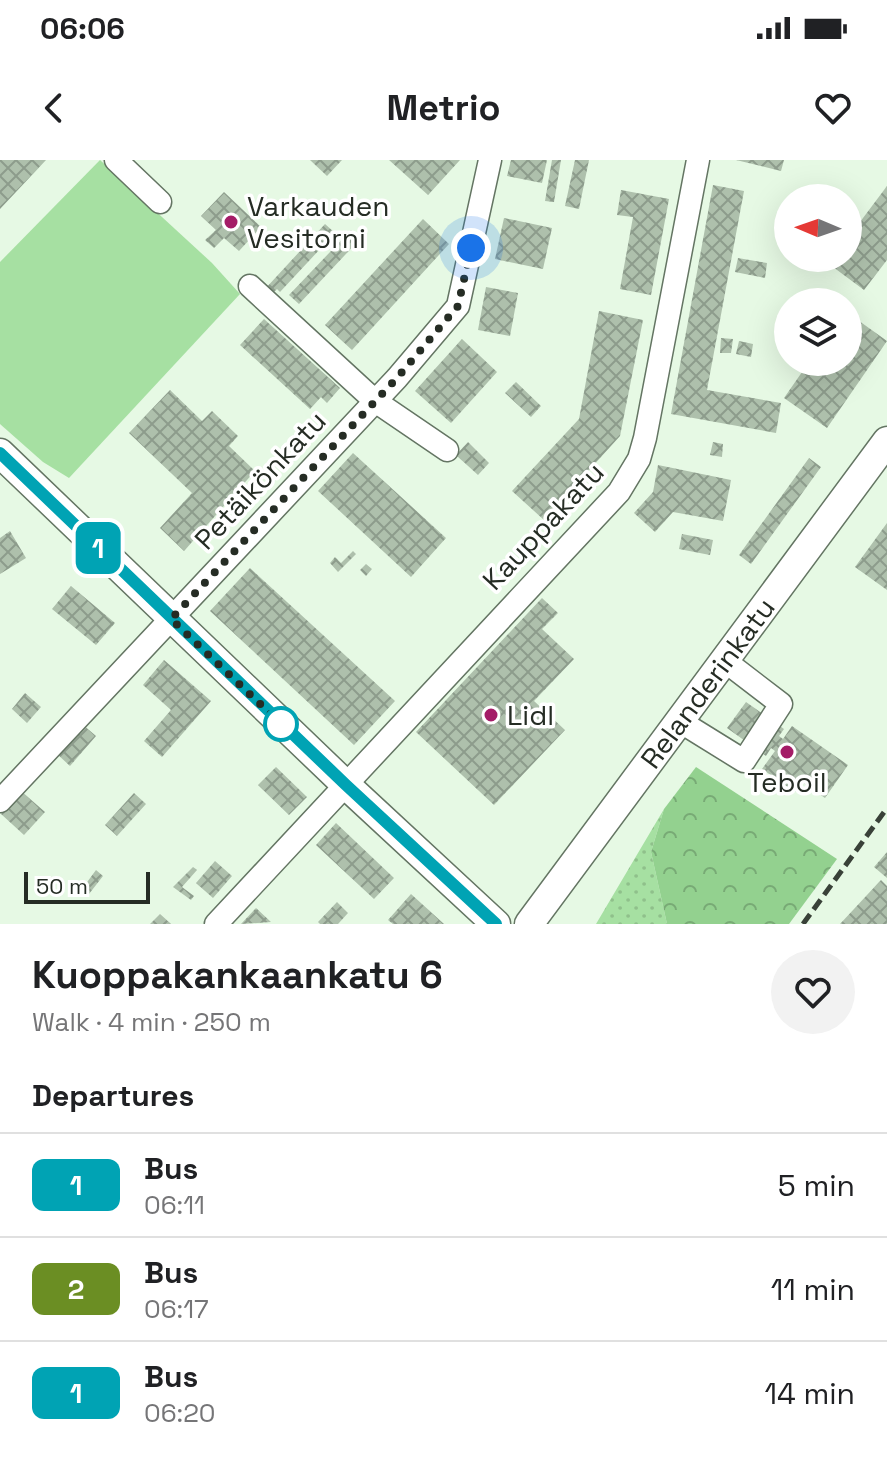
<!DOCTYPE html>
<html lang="en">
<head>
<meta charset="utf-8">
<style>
  :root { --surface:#fff; --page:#f2f2f2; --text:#202124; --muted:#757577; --line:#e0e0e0 }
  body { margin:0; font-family:"Space Grotesk",sans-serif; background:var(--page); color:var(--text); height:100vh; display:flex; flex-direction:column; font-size:30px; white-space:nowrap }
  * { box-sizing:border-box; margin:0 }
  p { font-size:26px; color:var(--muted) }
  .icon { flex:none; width:44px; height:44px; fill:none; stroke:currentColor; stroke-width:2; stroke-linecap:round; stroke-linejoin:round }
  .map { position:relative; height:764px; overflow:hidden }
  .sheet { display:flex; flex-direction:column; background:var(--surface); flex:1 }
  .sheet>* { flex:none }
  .badge { padding:0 16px; border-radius:12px; font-size:28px; line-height:52px }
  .needle { width:52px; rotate:272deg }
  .buttons { position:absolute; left:774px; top:24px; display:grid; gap:16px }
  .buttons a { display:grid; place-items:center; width:88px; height:88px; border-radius:50%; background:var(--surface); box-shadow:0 8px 32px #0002; font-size:40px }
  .scale { position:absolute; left:24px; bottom:20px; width:126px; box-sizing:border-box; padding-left:8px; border:4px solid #252c24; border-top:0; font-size:22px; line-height:28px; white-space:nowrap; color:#252c24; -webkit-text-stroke:6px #fff; paint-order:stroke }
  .you { position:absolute; width:40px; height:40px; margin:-20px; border:6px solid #fff; border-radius:50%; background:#1a73e8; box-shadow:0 0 0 12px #1a73e833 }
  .map>.badge { position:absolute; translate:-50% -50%; box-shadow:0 0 0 4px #fff }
  h2 { padding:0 32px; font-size:30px; line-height:72px }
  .round { display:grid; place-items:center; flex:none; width:84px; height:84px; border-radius:42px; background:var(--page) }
  .headline { display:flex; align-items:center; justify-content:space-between; height:136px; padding:0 32px }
  h1 { font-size:38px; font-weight:600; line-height:60px }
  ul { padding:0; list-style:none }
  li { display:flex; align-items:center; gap:24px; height:104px; padding:0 32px; border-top:2px solid var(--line) }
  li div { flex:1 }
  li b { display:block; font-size:30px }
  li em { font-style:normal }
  li .badge { min-width:88px; font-weight:700; text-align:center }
  .status { display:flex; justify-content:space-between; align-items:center; height:56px; padding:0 40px; background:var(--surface); direction:ltr }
  .status svg { height:22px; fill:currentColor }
  header { display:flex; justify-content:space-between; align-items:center; height:104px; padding:0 32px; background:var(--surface); font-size:36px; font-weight:600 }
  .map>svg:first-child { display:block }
  .grass { fill:url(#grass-dots) }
  .forest { fill:url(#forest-crowns) }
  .park { fill:#a6e0a2 }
  .building { fill:url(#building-cross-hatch) }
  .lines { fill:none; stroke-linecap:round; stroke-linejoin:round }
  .minor-casing { stroke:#647563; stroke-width:25 }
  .major-casing { stroke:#647563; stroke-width:31 }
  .minor { stroke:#fff; stroke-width:22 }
  .major { stroke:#fff; stroke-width:28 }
  .rail { stroke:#394138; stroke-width:5; stroke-dasharray:12 6; stroke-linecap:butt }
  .line-casing { stroke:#fff; stroke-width:18 }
  .line { stroke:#00a3b4; stroke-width:12 }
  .walk { stroke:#252c24; stroke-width:8; stroke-dasharray:0 14.4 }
  .poi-dot { fill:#a41c67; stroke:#fff; stroke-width:3 }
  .stop-dot { fill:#fff; stroke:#00a3b4; stroke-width:4 }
  .labels { text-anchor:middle; stroke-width:7; stroke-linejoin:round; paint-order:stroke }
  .poi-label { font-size:28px; fill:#252c24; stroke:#fff; text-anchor:start }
  .street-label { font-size:28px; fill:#252c24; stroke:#fff }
</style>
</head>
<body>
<div class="status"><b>06:06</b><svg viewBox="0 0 49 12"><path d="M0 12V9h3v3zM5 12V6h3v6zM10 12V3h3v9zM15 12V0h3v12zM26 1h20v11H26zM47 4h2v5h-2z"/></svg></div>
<header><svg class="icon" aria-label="back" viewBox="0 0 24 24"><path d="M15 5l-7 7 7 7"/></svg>Metrio<svg class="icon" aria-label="heart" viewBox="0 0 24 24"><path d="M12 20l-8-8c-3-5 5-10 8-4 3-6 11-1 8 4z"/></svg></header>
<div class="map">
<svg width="887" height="764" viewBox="0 0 887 764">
  <defs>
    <pattern id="grass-dots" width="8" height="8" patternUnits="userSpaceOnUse" patternTransform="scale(2)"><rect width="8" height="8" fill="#a6e0a2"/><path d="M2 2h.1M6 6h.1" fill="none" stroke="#8fc08b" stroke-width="1.8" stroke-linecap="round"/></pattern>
    <pattern id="forest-crowns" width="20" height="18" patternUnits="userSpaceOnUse" patternTransform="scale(2)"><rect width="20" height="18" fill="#93d18f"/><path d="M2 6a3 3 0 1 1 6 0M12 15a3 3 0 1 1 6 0" fill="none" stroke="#78aa75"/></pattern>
    <pattern id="building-cross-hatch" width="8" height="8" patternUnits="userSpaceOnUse" patternTransform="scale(2)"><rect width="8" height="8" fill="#aec0ac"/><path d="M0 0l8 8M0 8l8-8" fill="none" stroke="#8d9c8c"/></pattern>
  </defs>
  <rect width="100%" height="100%" fill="#e6f9e4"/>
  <path class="grass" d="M664 649 651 692 667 764H596Z"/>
  <path class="forest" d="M696 607 837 699 789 764H667L651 692 664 649Z"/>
  <path class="park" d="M100 0 212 103 240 134 69 318 43 302 0 264V102Z"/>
  <path class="building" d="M0 0H46L0 49Z
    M310 0H342L327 16Z
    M389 0H460L428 35Z
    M511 0H547L542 23 507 16Z
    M552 0H561L554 42 545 41Z
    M575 0H589L579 49 565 46Z
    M736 0H784L781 11Z
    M713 25 744 31 707 230 781 243 776 273 671 254Z
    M887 26V100L864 130 829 104 833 98H848V78Z
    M621 30 669 39 651 135 620 129 633 57 617 55Z
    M224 32 261 67 239 91 224 78 214 88 205 80 216 70 201 56Z
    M504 58 552 68 543 109 495 99Z
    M423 59 449 84 352 190 325 165Z
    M325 64 335 73 280 132 277 129 271 135 265 129Z
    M351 70 360 79 299 144 289 135Z
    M738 98 767 103 765 118 735 112Z
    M486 127 518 133 510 176 478 170Z
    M599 151 643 160 620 276 544 360 512 331 579 259Z
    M848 153 887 181 827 268 784 238 809 202H848Z
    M264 159 340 228 327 243 321 237 310 249 240 185Z
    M721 178 733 179 731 193H720Z
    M462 179 497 212 451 263 415 231Z
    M739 181 753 184 751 197 736 194Z
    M516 222 541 246 531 257 505 233Z
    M170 230 202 261 212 251 238 276 229 286 255 311 184 391 160 368 192 333 129 273Z
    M468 282 489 303 478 315 456 295Z
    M713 282 723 284 722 297 710 295Z
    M353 293 446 378 411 417 318 331Z
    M809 298 821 307 751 404 739 395Z
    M658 305 731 320 723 361 673 352 655 372 634 353 653 332Z
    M887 363V430L855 407Z
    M10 371 26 398 0 414V378Z
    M682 374 713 380 710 395 679 389Z
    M353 391 356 394 338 412 330 403 335 397 341 403Z
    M366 404 372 409 366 416 360 410Z
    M250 408 395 541 354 585 210 451Z
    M71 426 115 463 96 485 52 449Z
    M542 438 558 453 542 469 574 499 534 541 565 570 494 645 416 572Z
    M164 500 211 541 162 597 144 581 171 550 143 525Z
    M25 533 41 547 27 563 12 549Z
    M746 542 784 569 779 576 783 579 792 566 848 605 825 638 802 622 795 632 762 609 775 591 771 588 766 596 727 568Z
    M82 564 96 576 70 606 56 593Z
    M276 607 307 637 289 655 258 625Z
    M21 631 45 652 24 675 1 654Z
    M134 633 146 644 117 676 105 665Z
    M336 663 394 718 374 739 316 685Z
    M887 692V718L874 707Z
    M215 701 232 716 213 738 196 723Z
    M193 707 197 710 182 727 194 736 191 740 173 727Z
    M96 710 103 716 89 734 82 729Z
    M881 720 887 726V764H840Z
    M411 734 444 764H393L388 760Z
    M337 742 348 753 338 764H320L318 762Z
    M256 748 271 762 241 764Z
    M160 754 171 764H150Z"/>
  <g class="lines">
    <defs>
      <path id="minor" d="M116 0 160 42
        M250 126 375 241 447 290
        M681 562 744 601 781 544 725 501
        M0 641 397 218 458 146 490 0
        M216 764 619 332 639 299 645 278 698 0"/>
      <g id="major">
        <path d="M0 293 346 625 496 764"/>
        <path id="s1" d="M529 764 887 281"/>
      </g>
    </defs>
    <use href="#minor" class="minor-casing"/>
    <use href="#major" class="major-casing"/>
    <use href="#minor" class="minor"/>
    <use href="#major" class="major"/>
    <path class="rail" d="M803 764 887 648"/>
  </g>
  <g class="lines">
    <defs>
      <path id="line" d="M0 293 346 625 496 764"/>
    </defs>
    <use href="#line" class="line-casing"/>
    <use href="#line" class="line"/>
    <path class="walk" d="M281 564 171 459 397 218 458 146 471 88"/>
  </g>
  <g class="poi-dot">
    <circle cx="231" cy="62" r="8"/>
    <circle cx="491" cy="555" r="8"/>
    <circle cx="787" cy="592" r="8"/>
  </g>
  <circle class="stop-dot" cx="281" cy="564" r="16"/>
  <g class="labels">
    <g class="poi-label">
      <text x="247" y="56">Varkauden<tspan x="247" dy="32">Vesitorni</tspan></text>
      <text x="507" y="565">Lidl</text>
      <text x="787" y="632" text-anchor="middle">Teboil</text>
    </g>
    <g class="street-label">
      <text transform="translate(260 320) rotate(-47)" y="10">Petäikönkatu</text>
      <text transform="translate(543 366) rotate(-47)" y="10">Kauppakatu</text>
      <text dy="10" stroke="none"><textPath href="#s1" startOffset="300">Relanderinkatu</textPath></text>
    </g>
  </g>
</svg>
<div class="buttons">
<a><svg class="needle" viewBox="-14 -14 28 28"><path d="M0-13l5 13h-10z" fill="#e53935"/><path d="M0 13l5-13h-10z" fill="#757577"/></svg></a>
<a><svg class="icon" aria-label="layers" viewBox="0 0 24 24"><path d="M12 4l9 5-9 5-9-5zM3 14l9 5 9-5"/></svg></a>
</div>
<div class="scale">50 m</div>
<div class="you" style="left:471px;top:88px"></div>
<b class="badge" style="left:98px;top:388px;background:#00a3b4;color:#fff">1</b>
</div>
<section class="sheet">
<div class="headline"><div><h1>Kuoppakankaankatu 6</h1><p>Walk · 4 min · 250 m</p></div><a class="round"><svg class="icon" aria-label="heart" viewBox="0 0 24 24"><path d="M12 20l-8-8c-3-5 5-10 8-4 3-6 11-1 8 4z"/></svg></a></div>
<h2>Departures</h2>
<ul>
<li><span class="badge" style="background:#00a3b4;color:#fff">1</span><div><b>Bus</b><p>06:11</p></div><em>5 min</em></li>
<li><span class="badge" style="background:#6b8e23;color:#fff">2</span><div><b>Bus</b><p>06:17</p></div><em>11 min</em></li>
<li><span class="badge" style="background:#00a3b4;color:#fff">1</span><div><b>Bus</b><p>06:20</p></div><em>14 min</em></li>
</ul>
</section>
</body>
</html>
